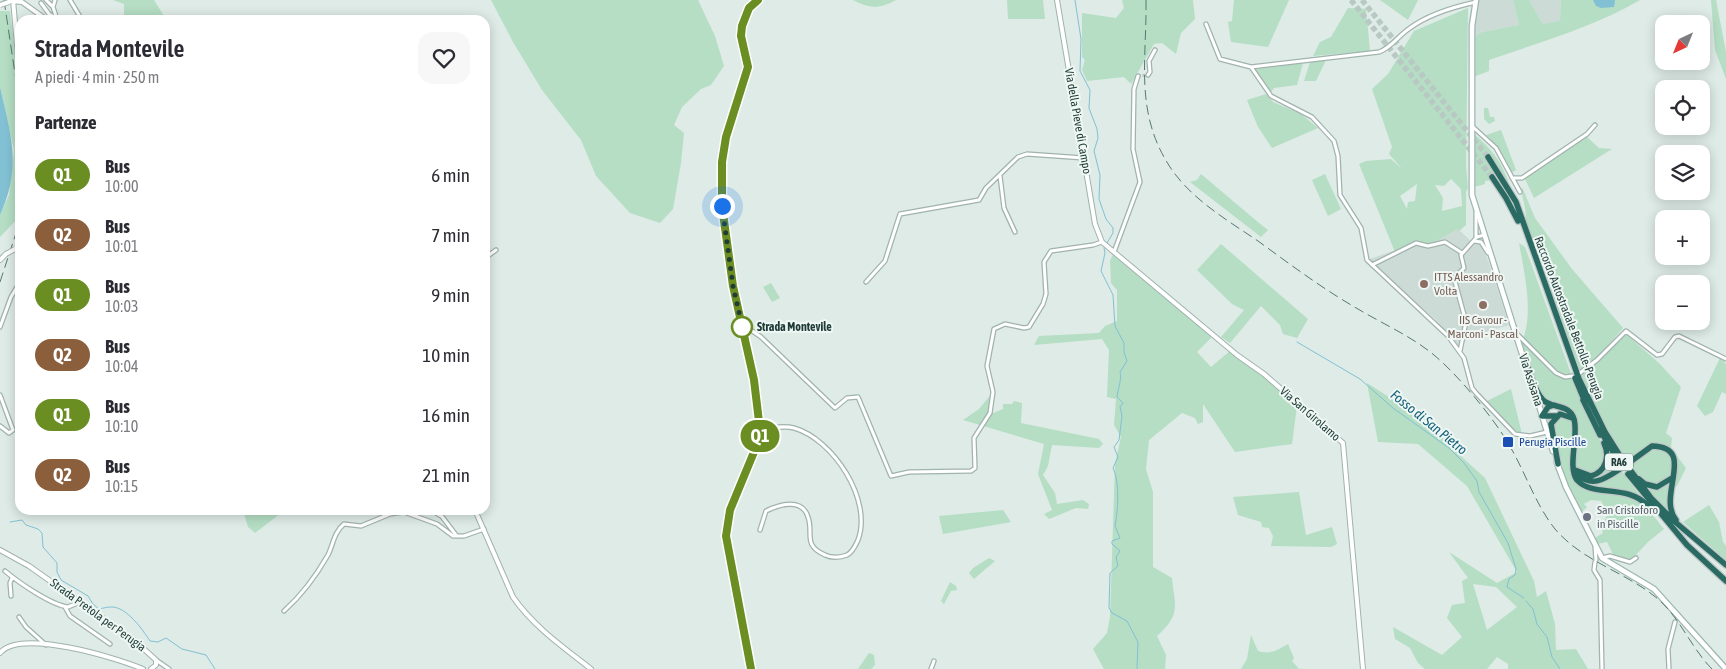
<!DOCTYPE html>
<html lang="it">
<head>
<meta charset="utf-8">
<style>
  :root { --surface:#fff; --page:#f7f7f7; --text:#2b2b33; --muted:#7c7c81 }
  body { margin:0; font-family:"Asap Condensed",sans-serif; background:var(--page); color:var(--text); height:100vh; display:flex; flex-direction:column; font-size:19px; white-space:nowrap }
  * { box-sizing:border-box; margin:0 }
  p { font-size:16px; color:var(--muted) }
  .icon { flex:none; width:28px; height:28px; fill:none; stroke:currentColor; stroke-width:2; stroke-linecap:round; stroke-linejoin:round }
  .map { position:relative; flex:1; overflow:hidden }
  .sheet { position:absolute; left:15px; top:15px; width:475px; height:500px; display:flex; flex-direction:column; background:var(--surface); border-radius:15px; box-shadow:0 2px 12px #0003 }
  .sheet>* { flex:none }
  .badge { padding:0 10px; border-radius:16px; font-size:18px; line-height:32px }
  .needle { width:32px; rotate:223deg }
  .fabs { position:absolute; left:1655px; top:15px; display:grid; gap:10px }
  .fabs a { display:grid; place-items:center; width:55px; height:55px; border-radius:10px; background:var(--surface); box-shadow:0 2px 12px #0003; font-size:25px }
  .you { position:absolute; width:25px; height:25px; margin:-12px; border:4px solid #fff; border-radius:50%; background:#1a73e8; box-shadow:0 0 0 8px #1a73e833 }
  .map>.badge { position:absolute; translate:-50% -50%; box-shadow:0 0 0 2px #fff }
  h2 { padding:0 20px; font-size:19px; line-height:45px }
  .round { display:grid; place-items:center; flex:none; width:52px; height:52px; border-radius:15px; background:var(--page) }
  .overview { display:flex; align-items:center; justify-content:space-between; height:85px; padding:0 20px }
  h1 { font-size:24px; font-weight:600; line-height:38px }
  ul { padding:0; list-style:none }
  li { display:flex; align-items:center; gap:15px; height:60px; padding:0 20px }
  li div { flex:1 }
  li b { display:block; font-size:19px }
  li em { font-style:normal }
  li .badge { min-width:55px; font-weight:700; text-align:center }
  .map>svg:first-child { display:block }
  .built { fill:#ccdbd6 }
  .green { fill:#b5dec4; fill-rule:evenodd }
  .water { fill:#82c0d4 }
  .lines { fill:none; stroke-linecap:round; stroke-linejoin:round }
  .stream { stroke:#82c0d4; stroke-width:1 }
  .minor-tunnel { stroke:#b8c8c3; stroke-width:3; stroke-dasharray:3 1.5; stroke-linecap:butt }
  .motorway-tunnel { stroke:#b8c8c3; stroke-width:5.5; stroke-dasharray:5.5 3; stroke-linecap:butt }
  .minor-casing { stroke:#a1b3ae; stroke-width:5.5 }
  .tertiary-casing { stroke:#a1b3ae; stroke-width:6 }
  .secondary-casing { stroke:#9db7b0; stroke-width:7 }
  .motorway-casing { stroke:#c0c8c7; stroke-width:8 }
  .minor { stroke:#fff; stroke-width:3 }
  .tertiary { stroke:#fff; stroke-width:4 }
  .secondary { stroke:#fff; stroke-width:4.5 }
  .motorway { stroke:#296a62; stroke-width:5.5 }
  .rail { stroke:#597872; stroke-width:1; stroke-dasharray:10 5; stroke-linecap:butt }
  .tertiary-bridge-casing { stroke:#a1b3ae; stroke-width:6; stroke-linecap:butt }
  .tertiary-bridge { stroke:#fff; stroke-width:4 }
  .line-casing { stroke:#fff; stroke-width:11 }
  .line { stroke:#6b8e23; stroke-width:8 }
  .walk { stroke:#1f3c36; stroke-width:5; stroke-dasharray:0 9 }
  .education-dot { fill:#8d6e63; stroke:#eff7f4; stroke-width:2 }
  .stop-dot { fill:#fff; stroke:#6b8e23; stroke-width:2.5 }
  .transit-dot { fill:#1a4fb4; stroke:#eff7f4; stroke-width:2 }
  .worship-dot { fill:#6b7280; stroke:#eff7f4; stroke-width:2 }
  .labels { text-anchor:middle; stroke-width:4; stroke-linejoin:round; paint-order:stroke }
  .shield { fill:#eff7f4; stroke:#5d746f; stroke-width:1 }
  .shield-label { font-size:11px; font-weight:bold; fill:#1f3c36 }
  .street-label { font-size:12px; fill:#1f3c36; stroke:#eff7f4 }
  .education-label { font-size:12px; fill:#785e54; stroke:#eff7f4; text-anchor:start }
  .stop-label { font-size:12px; font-weight:bold; fill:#1f3c36; stroke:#eff7f4; text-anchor:start }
  .transit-label { font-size:12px; fill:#164399; stroke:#eff7f4; text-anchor:start }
  .worship-label { font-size:12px; fill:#5b616d; stroke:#eff7f4; text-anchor:start }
  .water-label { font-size:14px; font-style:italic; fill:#16617b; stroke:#eff7f4 }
</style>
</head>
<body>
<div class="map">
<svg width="1726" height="669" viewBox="0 0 1726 669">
  <rect width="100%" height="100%" fill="#deebe6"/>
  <path class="built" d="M1477 0H1513L1519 25 1482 32 1473 38 1469 34 1472 6Z
    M1529 0H1561L1560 22 1543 24Z
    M1457 228 1472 242 1459 254 1462 268 1452 279 1465 326 1469 327 1457 280 1466 267 1462 257 1475 243 1480 244 1488 260 1509 325 1476 335 1458 345 1435 319 1367 260 1416 243 1428 246Z"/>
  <path class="green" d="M113 0H154L166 19 124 20V4Z
    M491 0H698L715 36 724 66 711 85 701 89 682 107 674 125 684 133 681 163 673 209 660 223 630 213 596 176 581 140 542 90 513 42Z
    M853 0H896C880 9 870 9 853 0Z
    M1007 0H1043L1045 19H1008Z
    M1122 0H1193L1195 19 1181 33 1176 54 1162 43 1154 44 1131 84 1124 77 1087 81 1082 70 1085 60 1082 57V13L1116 18 1124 8Z
    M1234 0H1289L1268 47 1231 42 1228 22 1232 21Z
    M1380 0H1418L1408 20Z
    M1513 0H1529L1543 24 1560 21 1561 0H1640C1594 27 1540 42 1489 60V71L1473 77V38L1482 32 1519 25Z
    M1711 0H1716L1726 52V79L1715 50Z
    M1348 8 1366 9 1370 51 1313 56 1320 42 1331 37Z
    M1468 8 1466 166 1468 188 1466 192V225L1459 231 1457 229 1428 246 1416 243 1395 252 1359 164 1366 161 1391 159 1402 169 1389 154 1392 147 1372 89 1388 74 1414 31ZM1451 179 1461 189 1462 206 1442 211 1443 198 1435 185 1444 186ZM1417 184 1415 201 1408 202 1407 209 1400 196Z
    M0 11H10L15 51 20 63V219L18 218 0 237V215L9 195 14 150 0 87Z
    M1326 60 1316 81H1304L1310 62Z
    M1303 63 1297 85 1274 88 1271 92 1255 69Z
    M1266 94 1273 102 1301 114 1318 128 1272 148 1258 127 1247 100Z
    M1484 108H1488L1490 117H1494L1495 121 1489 124 1484 119Z
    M1501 130 1516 170 1511 173 1495 144 1486 135Z
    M1473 133C1492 149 1501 161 1510 185L1489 155 1487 159 1497 177 1494 174 1490 177 1491 180 1485 181V184L1474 187Z
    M1586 136 1599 148 1612 149 1534 198 1525 179Z
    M1201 174 1259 223 1268 230 1261 237 1190 182 1197 180Z
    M1325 174 1341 209 1328 216 1312 180Z
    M1522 187 1535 218 1572 269 1623 328 1599 356 1602 358 1626 334 1660 364 1681 387 1666 433 1672 438 1671 448 1686 468 1677 486H1670L1668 505 1671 515 1645 487 1656 489 1666 485C1658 485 1650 487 1643 482 1633 474 1626 458 1619 448 1576 378 1553 298 1525 222 1528 209 1521 200 1522 187Z
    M1519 243 1525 247 1582 404 1604 448 1605 461 1602 468 1590 475 1579 471 1576 467 1577 424 1574 416 1545 400 1541 395 1521 344C1535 315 1524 272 1519 243Z
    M1221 244 1308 319 1297 338 1283 334 1280 325 1261 306 1230 343 1221 337 1244 310 1232 304 1197 270Z
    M1114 252 1213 336 1197 352 1211 367 1231 350 1287 394 1297 406 1292 444 1235 452 1203 404V422L1198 424 1195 418 1182 413 1149 440 1146 469 1153 492V567L1172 578C1175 607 1181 614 1157 636L1166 655 1165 669H1104L1093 649 1107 633 1110 617 1115 464 1121 437 1114 425 1116 399 1107 397 1109 350 1102 339 1034 345 1039 336 1099 333 1105 326 1117 321V290L1111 283 1110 261Z
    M771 283 780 298 772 302 763 287Z
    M1720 358 1726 364V394L1722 392 1713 412 1705 416 1697 406Z
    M1367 383 1439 429 1453 449 1485 478 1534 581 1537 597 1546 591 1555 624 1556 650 1576 649 1588 669H1508V664L1497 657 1487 669H1425L1418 663 1410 648 1395 639 1393 627 1442 655 1462 637 1447 618 1452 605 1465 603 1462 581 1468 578 1449 552 1497 583 1517 572 1467 486 1418 444 1378 442ZM1473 584 1496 587 1517 607 1487 630Z
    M1511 389 1522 434 1509 427 1487 401Z
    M993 392 991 414 1003 409V404H1012L1014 401 1022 403 1021 423 1099 439 1103 444 1099 448 1052 445 1048 466 1043 475 1055 493 1057 504 1083 500 1089 504 1088 509 1076 508 1049 519 1044 514 1052 510 1038 474 1044 444 963 420 979 409Z
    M1558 416 1572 421 1574 426 1570 470 1577 483 1634 498 1647 508 1664 529 1648 542 1631 560 1614 556 1607 542 1597 544 1595 538 1603 533 1601 526 1608 514 1601 501 1591 500 1584 504 1587 507 1581 513C1567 486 1550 452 1554 420Z
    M1609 452 1619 466C1607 475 1600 479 1586 479L1597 475Z
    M1621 470 1641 497 1587 484 1607 480Z
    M1299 492 1306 535 1332 527 1337 544 1331 547 1271 546 1273 536 1269 528 1262 527 1261 522 1238 515 1233 497Z
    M1709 505 1719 522 1723 542 1726 546V560L1683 522Z
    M243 510H285L255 533 248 527Z
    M1003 510 1011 522 943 534 939 516Z
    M989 558 995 561 974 579 969 573 973 568Z
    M950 582 956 586 957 590 951 591 944 604 941 601Z
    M1251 635 1258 651C1271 655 1277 650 1288 644L1294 658 1292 661 1299 669H1241L1247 659Z
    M869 653 874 655 875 665 871 669H858Z"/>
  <path class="water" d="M1593 0H1615L1614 7 1601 8 1596 6Z
    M0 87C11 136 22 166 0 215Z"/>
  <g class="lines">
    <path class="stream" d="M1075 0 1081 39 1080 71 1090 90 1089 108 1097 129 1098 138 1094 151 1100 175 1099 199 1106 219 1113 228V233L1104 248 1105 253 1101 271 1113 295 1115 326 1124 343V352L1127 361 1120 372C1122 379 1118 389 1117 397L1123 403 1120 407 1122 416 1119 440 1114 447 1118 457 1113 468C1120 482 1118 510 1115 526L1120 538 1112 541V544L1120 551 1116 557 1118 566 1110 573 1109 608 1112 613 1127 621 1138 642 1137 669
      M1297 342 1360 379 1393 408 1449 448 1464 463 1477 481 1479 492 1508 543 1516 569 1515 575 1509 579 1507 587 1524 598
      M10 522 22 520 26 525 38 529 42 533 43 547 57 563V572L61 580 88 596 93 604 99 609C104 608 107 607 111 607 126 606 143 630 150 641L158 642 166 638 182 649 206 655 215 669
      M1526 601 1533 609 1537 624 1547 637 1552 657 1560 669"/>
    <path class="minor-tunnel" d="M1138 76 1148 75"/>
    <path class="motorway-tunnel" d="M1351 0 1492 177
      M1362 0 1488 157"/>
    <defs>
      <path id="minor" d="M46 0 53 7
        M55 0 53 7 57 19
        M70 0 82 20
        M41 3 49 14 58 19
        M1206 24 1220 59 1251 67 1271 96 1312 117 1334 141 1338 156 1340 195 1361 228 1367 260 1448 336 1464 358 1472 388 1476 393 1515 434 1530 436 1547 432
        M1251 67 1379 52C1391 48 1399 35 1410 28 1429 14 1453 7 1476 2
        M1148 75 1150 72 1149 61 1155 50
        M1473 127 1496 148 1520 192
        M1000 176 1004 208 1015 232
        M1512 178H1522L1587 134 1595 125
        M485 224H486
        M1476 238V212
        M1474 241 1481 242 1488 253
        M1114 252 1140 182 1133 149 1134 89 1138 76
        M485 258 496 250
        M1372 265 1416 243 1428 246 1445 242 1462 253
        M866 282 885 261 900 214 979 200 986 188 1018 157 1027 154 1084 158
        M0 327 11 297 20 282
        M743 330 748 328 761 337 835 408 847 398 858 397 891 476 909 472 971 471 975 468 974 438 990 413 993 392 987 366 994 329 1005 324 1024 328 1029 327 1043 304 1046 294 1044 262 1051 251 1093 245 1102 242
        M1518 335 1556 373 1565 377 1572 376
        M1460 351 1466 322 1454 278 1464 268 1461 255 1477 237 1484 235
        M1580 373 1597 360 1626 331 1657 355 1662 354 1675 337 1679 336 1726 359
        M0 395 13 430 9 433 0 426
        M431 510 441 516
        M437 510 456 535
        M760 530 766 511C778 505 802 497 808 517 814 533 802 545 825 555 831 558 840 558 847 555 853 552 855 546 858 540 873 500 833 439 794 428 783 425 771 428 761 430
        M1595 547 1596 560
        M1602 558 1610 556 1630 562 1636 558
        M1595 562 1594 570 1600 580 1602 669
        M5 571C18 582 51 605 68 607L80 602
        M11 596 10 583 12 578
        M65 607 70 616 110 644
        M284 611C302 595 316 576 328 555 333 545 334 532 344 524L361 526 390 514 404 512 437 524 453 536H464L484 529
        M19 617 26 627 46 645
        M156 660 169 669
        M751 669 726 536 729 510 761 435V430L754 380 733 286 722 207V162L726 137 748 67 741 36 742 26 749 8 758 0
        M931 669 934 661
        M1669 669 1668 649 1675 622"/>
      <path id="tertiary" d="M13 0 20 79
        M1057 0 1095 224 1102 242 1237 355 1264 374 1343 443 1363 669
        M11 1 22 2 47 20
        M0 260 6 254
        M475 510 513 597C534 627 563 647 591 669
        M0 550 29 566 134 640 156 660V665L151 669
        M0 653C20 628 117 658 143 669"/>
      <path id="secondary" d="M1476 0 1472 26V195L1524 360
        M1534 389 1553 451
        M1557 463 1566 487 1602 558 1654 589 1726 669"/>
      <path id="motorway" d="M1488 157 1516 202 1579 379 1605 432 1622 459 1651 498 1674 521 1726 565
        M1492 177 1506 198 1518 221
        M1524 358C1530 370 1533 390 1543 400 1552 409 1569 403 1574 419 1579 435 1567 467 1577 480 1593 498 1627 483 1648 506
        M1575 378 1585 402
        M1583 400 1600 435
        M1554 405 1548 407 1542 416H1556
        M1600 430 1621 465
        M1630 462 1652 446C1698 447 1656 496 1676 520
        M1558 464 1551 424 1560 414 1572 418
        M1575 470 1591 476C1606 472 1610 456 1604 443
        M1628 474 1687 545 1726 581
        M1578 475C1593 488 1606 478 1620 469
        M1639 479 1645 484 1657 487 1672 478"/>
    </defs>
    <use href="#minor" class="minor-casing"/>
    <use href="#tertiary" class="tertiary-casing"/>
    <use href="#secondary" class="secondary-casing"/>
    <use href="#motorway" class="motorway-casing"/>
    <use href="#minor" class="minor"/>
    <use href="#tertiary" class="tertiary"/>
    <use href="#secondary" class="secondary"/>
    <use href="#motorway" class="motorway"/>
    <path class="rail" d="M4 0 20 107
      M1146 0C1147 60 1134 112 1170 167 1191 199 1227 220 1258 241 1291 265 1323 289 1358 309 1383 324 1411 336 1434 355 1458 375 1492 416 1508 443 1525 471 1535 504 1555 529 1583 562 1626 572 1658 599 1681 619 1691 648 1712 669
      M0 282 20 221"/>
    <defs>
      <path id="tertiary-bridge" d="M0 5 9 2
        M6 254 15 249"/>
    </defs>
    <use href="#tertiary-bridge" class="tertiary-bridge-casing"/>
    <use href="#tertiary-bridge" class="tertiary-bridge"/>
  </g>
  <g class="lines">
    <defs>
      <path id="line" d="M751 669 726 536 730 510 761 435 760 430 754 380 733 286 722 206V162L726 137 748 67 741 36 742 26 749 8 758 0"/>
    </defs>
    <use href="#line" class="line-casing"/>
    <use href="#line" class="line"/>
    <path class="walk" d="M722 206 733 286 743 330 742 327"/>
  </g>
  <g class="education-dot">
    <circle cx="1424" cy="284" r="5"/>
    <circle cx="1483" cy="305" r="5"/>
  </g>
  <circle class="stop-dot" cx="742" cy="327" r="10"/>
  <rect class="transit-dot" x="1502" y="436" width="12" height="12" rx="2.5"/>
  <circle class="worship-dot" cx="1587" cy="517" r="5"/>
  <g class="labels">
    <rect class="shield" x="1605" y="453.5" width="28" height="17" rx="4"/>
    <g class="shield-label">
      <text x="1619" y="466">RA6</text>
    </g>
    <g class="street-label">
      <text transform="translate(1078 121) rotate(80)" y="4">Via della Pieve di Campo</text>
      <text transform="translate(1569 318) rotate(69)" y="4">Raccordo Autostradale Bettolle-Perugia</text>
      <text transform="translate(1531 380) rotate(72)" y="4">Via Assisana</text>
      <text transform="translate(1310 414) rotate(41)" y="4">Via San Girolamo</text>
      <text transform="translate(98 615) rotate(36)" y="4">Strada Pretola per Perugia</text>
    </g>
    <g class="education-label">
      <text x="1434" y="281">ITTS Alessandro<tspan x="1434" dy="14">Volta</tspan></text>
      <text x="1483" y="324" text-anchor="middle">IIS Cavour -<tspan x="1483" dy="14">Marconi - Pascal</tspan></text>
    </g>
    <g class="stop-label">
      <text x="757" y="331">Strada Montevile</text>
    </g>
    <g class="transit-label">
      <text x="1519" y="446">Perugia Piscille</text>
    </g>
    <g class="worship-label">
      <text x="1597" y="514">San Cristoforo<tspan x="1597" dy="14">in Piscille</tspan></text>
    </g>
    <g class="water-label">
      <text transform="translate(1429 422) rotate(39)" y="5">Fosso di San Pietro</text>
    </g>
  </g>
</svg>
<div class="fabs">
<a><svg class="needle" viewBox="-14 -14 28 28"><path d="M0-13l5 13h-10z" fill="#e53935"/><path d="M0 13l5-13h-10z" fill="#7c7c81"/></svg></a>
<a><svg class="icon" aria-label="locate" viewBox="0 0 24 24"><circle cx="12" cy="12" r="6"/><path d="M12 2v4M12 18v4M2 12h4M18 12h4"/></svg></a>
<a><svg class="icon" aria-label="layers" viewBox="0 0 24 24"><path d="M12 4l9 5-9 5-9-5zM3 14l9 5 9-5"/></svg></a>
<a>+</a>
<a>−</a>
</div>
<div class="you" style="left:722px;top:206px"></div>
<b class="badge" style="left:760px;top:436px;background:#6b8e23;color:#fff">Q1</b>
<section class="sheet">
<div class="overview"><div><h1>Strada Montevile</h1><p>A piedi · 4 min · 250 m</p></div><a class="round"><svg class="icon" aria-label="heart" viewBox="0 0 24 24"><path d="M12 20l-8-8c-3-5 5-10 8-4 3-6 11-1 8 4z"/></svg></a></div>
<h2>Partenze</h2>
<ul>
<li><span class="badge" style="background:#6b8e23;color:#fff">Q1</span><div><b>Bus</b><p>10:00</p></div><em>6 min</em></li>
<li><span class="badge" style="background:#8b5e3c;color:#fff">Q2</span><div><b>Bus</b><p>10:01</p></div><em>7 min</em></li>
<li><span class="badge" style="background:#6b8e23;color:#fff">Q1</span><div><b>Bus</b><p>10:03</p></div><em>9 min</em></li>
<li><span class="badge" style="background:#8b5e3c;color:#fff">Q2</span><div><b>Bus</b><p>10:04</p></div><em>10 min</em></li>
<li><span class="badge" style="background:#6b8e23;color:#fff">Q1</span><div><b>Bus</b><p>10:10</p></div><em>16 min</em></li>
<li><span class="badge" style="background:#8b5e3c;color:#fff">Q2</span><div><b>Bus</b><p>10:15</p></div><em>21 min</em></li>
</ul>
</section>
</div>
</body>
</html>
